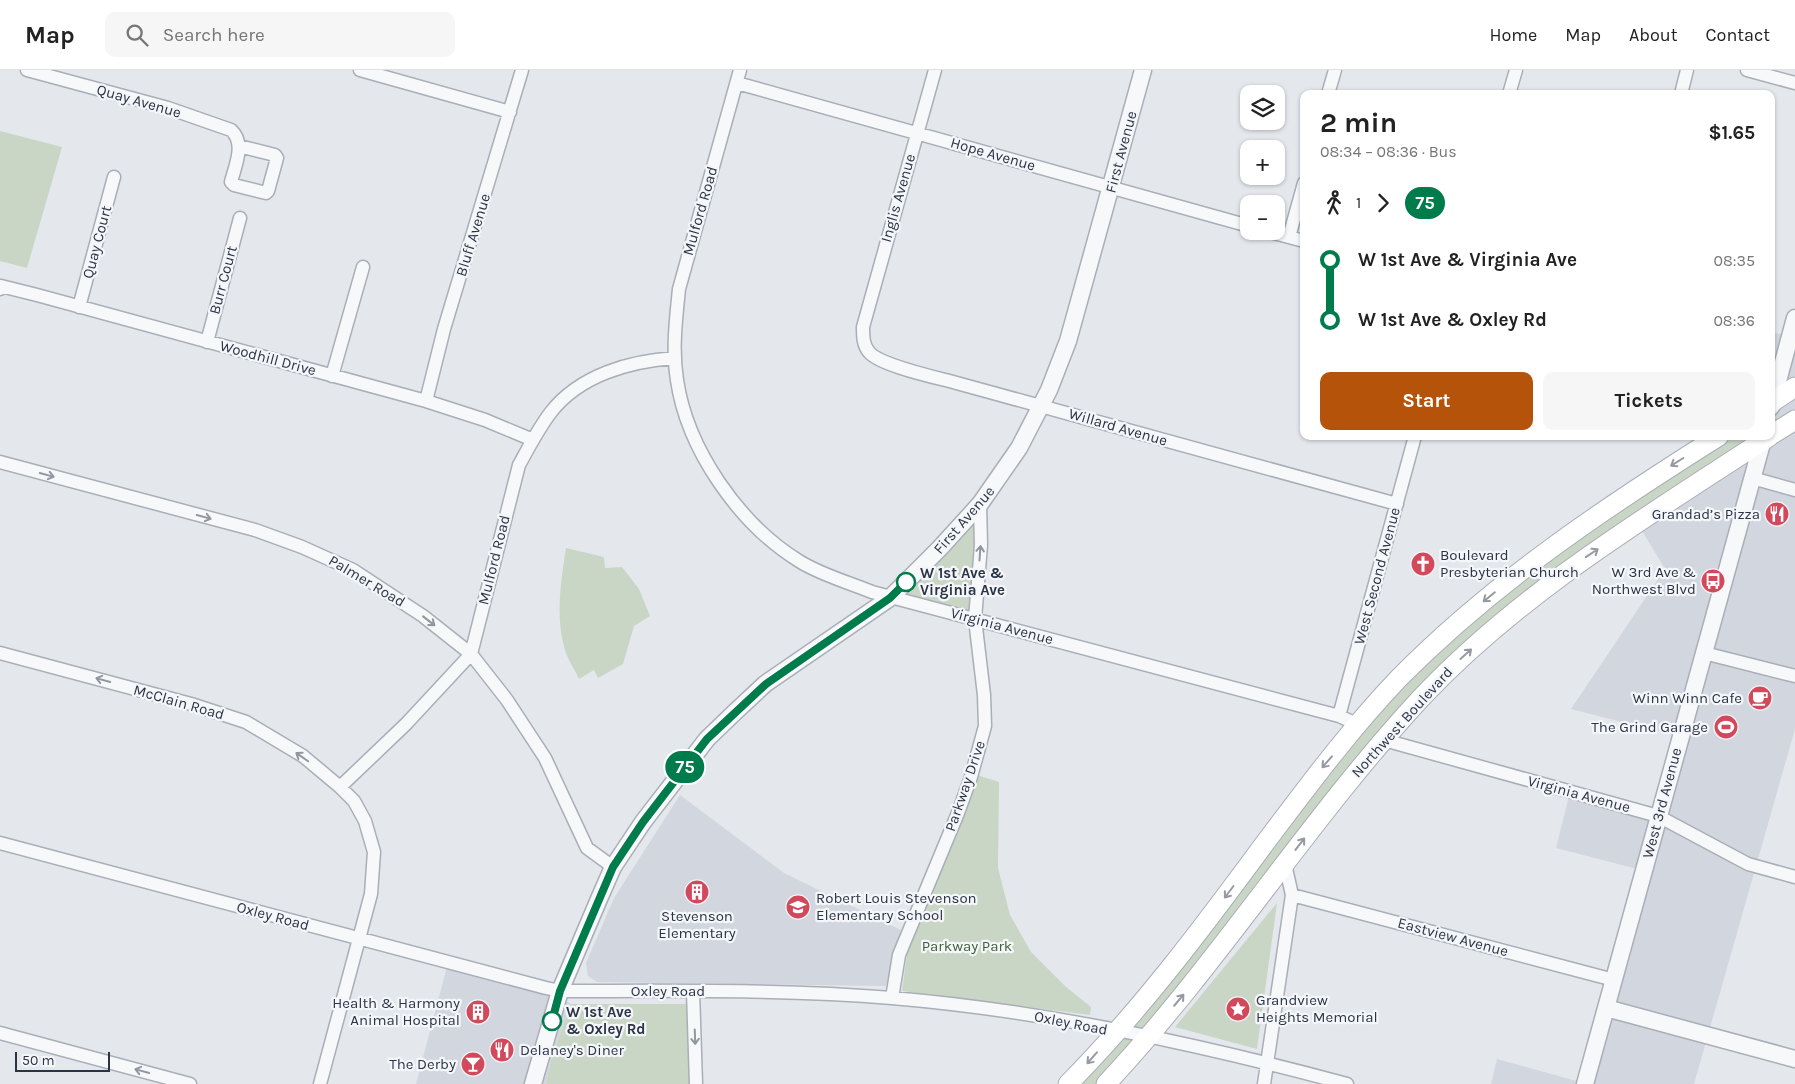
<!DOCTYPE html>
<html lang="en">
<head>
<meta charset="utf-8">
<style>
  :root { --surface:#fff; --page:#f6f6f6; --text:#222; --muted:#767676; --line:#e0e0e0; --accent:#b45309 }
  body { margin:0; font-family:Karla,sans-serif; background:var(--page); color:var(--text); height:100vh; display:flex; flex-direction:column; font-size:19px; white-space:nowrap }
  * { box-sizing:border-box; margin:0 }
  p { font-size:16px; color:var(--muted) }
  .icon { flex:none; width:28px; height:28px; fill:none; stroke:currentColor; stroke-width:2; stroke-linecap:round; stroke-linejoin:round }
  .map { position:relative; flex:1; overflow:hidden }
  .panel { position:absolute; left:1300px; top:20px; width:475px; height:350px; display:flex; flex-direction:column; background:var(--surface); border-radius:10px; box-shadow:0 1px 4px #0004 }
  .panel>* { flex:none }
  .badge { padding:0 10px; border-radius:16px; font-size:18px; line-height:32px }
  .fabs { position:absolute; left:1240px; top:15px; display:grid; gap:10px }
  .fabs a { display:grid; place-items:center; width:45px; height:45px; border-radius:10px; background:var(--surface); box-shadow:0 1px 4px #0004; font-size:25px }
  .scale { position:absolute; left:15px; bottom:12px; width:95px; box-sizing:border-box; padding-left:5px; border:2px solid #2b3445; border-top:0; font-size:14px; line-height:18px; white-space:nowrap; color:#2b3445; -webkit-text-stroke:4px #f4f6f9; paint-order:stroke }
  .map>.badge { position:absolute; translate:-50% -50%; box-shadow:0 0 0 2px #fff }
  .legs { display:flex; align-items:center; gap:8px; height:55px; padding:0 20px; font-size:16px }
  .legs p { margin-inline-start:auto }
  .head { display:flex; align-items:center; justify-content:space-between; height:85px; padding:0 20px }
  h1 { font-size:28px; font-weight:700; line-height:38px }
  .cta { display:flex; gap:10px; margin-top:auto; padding:10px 20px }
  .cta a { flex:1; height:58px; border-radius:10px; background:var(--accent); color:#fff; font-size:20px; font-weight:700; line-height:58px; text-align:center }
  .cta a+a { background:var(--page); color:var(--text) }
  ul { padding:0 20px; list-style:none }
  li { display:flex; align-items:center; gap:18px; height:60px; font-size:19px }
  li i { display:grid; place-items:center; width:8px; height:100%; margin:0 6px; background:currentColor }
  li i::after { content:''; width:12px; height:12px; margin:-6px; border:4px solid; border-radius:50%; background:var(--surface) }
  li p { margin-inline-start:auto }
  li:first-child i { background:linear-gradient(#0000 50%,currentColor 0) }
  li:last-child i { background:linear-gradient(currentColor 50%,#0000 0) }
  header { display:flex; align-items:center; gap:30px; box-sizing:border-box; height:70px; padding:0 25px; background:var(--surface); border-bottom:1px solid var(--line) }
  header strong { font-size:24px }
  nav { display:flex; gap:28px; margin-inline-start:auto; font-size:18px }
  .search { width:350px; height:45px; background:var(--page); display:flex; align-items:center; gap:12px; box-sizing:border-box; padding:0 18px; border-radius:10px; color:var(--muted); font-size:19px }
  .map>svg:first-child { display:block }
  .built { fill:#d2d6de }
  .green { fill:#c9d6c5 }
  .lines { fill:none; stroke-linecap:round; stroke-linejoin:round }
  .minor-casing { stroke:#a9aeb7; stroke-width:15 }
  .tertiary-casing { stroke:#a9aeb7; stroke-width:19 }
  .secondary-casing { stroke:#a9aeb7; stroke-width:21 }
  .minor { stroke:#f7f8fa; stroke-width:12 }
  .tertiary { stroke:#f7f8fa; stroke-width:16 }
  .secondary { stroke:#fff; stroke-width:19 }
  .oneway { stroke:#959aa2 }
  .oneway2 { stroke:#9196a0 }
  .line-1-casing { stroke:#fff; stroke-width:11 }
  .line-1 { stroke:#007b4b; stroke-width:8 }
  .stop-1-dot { fill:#fff; stroke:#007b4b; stroke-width:2.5 }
  .labels { text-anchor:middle; stroke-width:4.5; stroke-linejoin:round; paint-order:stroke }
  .street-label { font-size:15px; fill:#2b3445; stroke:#f4f6f9 }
  .poi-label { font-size:15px; fill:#2b3445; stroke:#f4f6f9; text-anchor:end }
  .stop-label { font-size:15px; font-weight:bold; fill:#2b3445; stroke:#f4f6f9; text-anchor:start }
  .park-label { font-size:15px; fill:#3f6138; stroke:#f4f6f9 }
</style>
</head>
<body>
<header>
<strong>Map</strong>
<div class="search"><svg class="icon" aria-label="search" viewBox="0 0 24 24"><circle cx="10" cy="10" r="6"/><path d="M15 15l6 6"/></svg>Search here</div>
<nav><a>Home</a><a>Map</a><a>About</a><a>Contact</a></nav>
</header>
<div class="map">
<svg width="1795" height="1014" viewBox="0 0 1795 1014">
  <rect width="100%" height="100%" fill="#e4e7ec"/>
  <path class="built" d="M1795 244V659L1694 1014H1491L1497 989 1584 1013 1645 801 1556 778 1570 722 1660 746 1681 667 1571 639 1665 499 1629 439 1771 366V262L1789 266Z
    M680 725 784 803 901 860 886 916 597 912 588 906 586 893 614 828Z
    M448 893 542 918 571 934 551 990 546 1014H416Z"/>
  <path class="green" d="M0 61 62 77 27 198 0 191Z
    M1719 366H1770L1456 594 1106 1014H1068L1322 698 1473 540Z
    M976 448 973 546 900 527Z
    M566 478 604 487 605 498 622 497 639 519 650 546 634 556 623 594 598 608 594 600 579 609C575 600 568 590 565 580 555 547 561 511 566 478Z
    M977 705 999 712 998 798 1010 845 1031 882 1066 917 1091 937 1090 945 902 921 908 877 933 821Z
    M1277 833 1257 979 1175 957Z
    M571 934H687L689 1014H546L551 990Z"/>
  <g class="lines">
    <defs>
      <path id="minor" d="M27 0 168 38 231 60C246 73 235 96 231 112L234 115 266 123 268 121 277 88 275 85 239 76
        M360 0 510 42
        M740 0 679 219C676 249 672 279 677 310 687 379 739 454 799 491 821 505 848 512 872 522L1339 646 1359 655
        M935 0 863 257C863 266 863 275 869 282 879 295 934 307 953 312L1397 434
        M1747 0 1795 13
        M737 13 1249 156
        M1328 24 1335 0
        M1509 24 1516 0
        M1681 24 1687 0
        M1266 161 1304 171
        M1289 167 1304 113
        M0 219 1 216 37 225 426 331 485 350 533 370
        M79 237 114 107
        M207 272 240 148
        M332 306 363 197
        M426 331 444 259 522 0
        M0 392 255 460 302 477 353 500 423 546 471 584 507 630 545 688 587 778 613 797
        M1752 408 1795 420
        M0 583 191 634 246 652 303 686 340 717 354 731 365 751 374 782 371 824 320 1014
        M1704 583 1795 606
        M1339 646 1415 366
        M1384 670 1658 746 1748 794 1795 807
        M340 717 406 654 471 584 519 395C529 377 538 359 551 342 580 305 630 291 675 288
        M0 773 546 918 560 921C671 921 782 919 892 928 1046 941 1198 974 1347 1014
        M1292 825 1614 910
        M693 921 696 1014
        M892 928 899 885 958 743 971 707 985 656 984 625 975 549 981 475 980 434
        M0 963 190 1014
        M1264 1014 1292 825 1285 794"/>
      <path id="tertiary" d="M1771 337 1795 248
        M1606 938 1795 989
        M533 1014 560 921 599 829 613 797 643 752 707 669 734 643 765 614 890 528 940 478 980 434 1019 378 1049 320 1068 271 1143 0
        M1585 1014 1764 366"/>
      <path id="secondary" d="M1771 333 1795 317
        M1771 365 1795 350
        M1068 1014C1141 940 1204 856 1265 773 1308 716 1351 658 1400 607 1495 511 1606 437 1719 366
        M1106 1014C1220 892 1308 750 1421 628 1522 521 1648 446 1770 366"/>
    </defs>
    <use href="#minor" class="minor-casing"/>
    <use href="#tertiary" class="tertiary-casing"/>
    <use href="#secondary" class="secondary-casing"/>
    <use href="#minor" class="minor"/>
    <use href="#tertiary" class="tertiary"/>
    <use href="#secondary" class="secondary"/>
  </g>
  <defs><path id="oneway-shaft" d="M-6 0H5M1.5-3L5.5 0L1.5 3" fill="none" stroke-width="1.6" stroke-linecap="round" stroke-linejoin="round" transform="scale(1.25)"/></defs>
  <g class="oneway">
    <use href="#oneway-shaft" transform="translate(1677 392) rotate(148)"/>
    <use href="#oneway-shaft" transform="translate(1592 483) rotate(-34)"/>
    <use href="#oneway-shaft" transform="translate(1489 527) rotate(141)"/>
    <use href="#oneway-shaft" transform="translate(1466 584) rotate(-42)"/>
    <use href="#oneway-shaft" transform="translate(1327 692) rotate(131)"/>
    <use href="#oneway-shaft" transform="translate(1300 774) rotate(-52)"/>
    <use href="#oneway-shaft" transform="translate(1229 822) rotate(127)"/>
    <use href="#oneway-shaft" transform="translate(1179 930) rotate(-50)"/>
    <use href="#oneway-shaft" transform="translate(1092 988) rotate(131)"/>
  </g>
  <g class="oneway2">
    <use href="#oneway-shaft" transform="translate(47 405) rotate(15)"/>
    <use href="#oneway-shaft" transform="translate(204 447) rotate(15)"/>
    <use href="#oneway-shaft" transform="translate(980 483) rotate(-86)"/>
    <use href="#oneway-shaft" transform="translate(429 551) rotate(38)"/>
    <use href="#oneway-shaft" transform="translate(103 610) rotate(-165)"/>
    <use href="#oneway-shaft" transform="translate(302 687) rotate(-145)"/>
    <use href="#oneway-shaft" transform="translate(695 967) rotate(88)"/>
    <use href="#oneway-shaft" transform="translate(142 1001) rotate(-165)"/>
  </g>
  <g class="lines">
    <defs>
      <path id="line-1" d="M552 951 560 921 613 797 643 752 707 669 766 614 890 528 906 512"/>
    </defs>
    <use href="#line-1" class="line-1-casing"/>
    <use href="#line-1" class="line-1"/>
  </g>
  <defs>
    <symbol id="restaurant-disc" viewBox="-11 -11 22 22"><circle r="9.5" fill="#d1495b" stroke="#f4f6f9"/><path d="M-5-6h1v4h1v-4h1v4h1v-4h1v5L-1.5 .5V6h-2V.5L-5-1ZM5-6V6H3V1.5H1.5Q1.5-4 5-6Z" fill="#fff"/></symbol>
    <symbol id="church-disc" viewBox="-11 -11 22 22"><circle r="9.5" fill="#d1495b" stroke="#f4f6f9"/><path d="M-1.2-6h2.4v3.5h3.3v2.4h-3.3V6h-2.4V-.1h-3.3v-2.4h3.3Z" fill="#fff"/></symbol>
    <symbol id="bus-disc" viewBox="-11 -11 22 22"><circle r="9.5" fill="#d1495b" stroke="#f4f6f9"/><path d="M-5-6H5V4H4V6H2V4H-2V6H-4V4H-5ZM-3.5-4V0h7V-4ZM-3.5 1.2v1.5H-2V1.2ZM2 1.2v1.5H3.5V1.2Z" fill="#fff"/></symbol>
    <symbol id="cafe-disc" viewBox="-11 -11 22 22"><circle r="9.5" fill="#d1495b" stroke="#f4f6f9"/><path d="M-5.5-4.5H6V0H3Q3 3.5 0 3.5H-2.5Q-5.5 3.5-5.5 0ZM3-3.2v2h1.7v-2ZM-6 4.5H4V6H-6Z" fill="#fff"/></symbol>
    <symbol id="stadium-disc" viewBox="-11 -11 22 22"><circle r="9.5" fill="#d1495b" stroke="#f4f6f9"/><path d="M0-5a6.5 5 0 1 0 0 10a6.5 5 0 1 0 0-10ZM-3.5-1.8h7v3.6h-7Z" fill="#fff"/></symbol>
    <symbol id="building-disc" viewBox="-11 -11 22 22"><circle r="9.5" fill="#d1495b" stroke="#f4f6f9"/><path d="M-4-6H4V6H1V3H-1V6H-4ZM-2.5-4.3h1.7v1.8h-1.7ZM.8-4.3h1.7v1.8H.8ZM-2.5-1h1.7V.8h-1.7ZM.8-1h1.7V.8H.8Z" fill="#fff"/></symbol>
    <symbol id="school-disc" viewBox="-11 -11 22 22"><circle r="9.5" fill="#d1495b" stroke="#f4f6f9"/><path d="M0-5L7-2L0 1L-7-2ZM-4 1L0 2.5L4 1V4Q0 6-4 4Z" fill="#fff"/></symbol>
    <symbol id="sight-disc" viewBox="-11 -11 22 22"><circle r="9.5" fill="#d1495b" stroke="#f4f6f9"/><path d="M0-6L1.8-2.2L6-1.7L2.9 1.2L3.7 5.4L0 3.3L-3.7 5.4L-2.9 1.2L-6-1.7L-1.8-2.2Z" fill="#fff"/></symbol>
    <symbol id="bar-disc" viewBox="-11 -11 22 22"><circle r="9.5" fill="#d1495b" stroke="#f4f6f9"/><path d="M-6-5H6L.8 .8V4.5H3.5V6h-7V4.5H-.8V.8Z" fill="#fff"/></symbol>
  </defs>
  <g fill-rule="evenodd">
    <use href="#restaurant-disc" x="1763" y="430" width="28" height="28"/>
    <use href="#church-disc" x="1409" y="480" width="28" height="28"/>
    <use href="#bus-disc" x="1699" y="497" width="28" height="28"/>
    <use href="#cafe-disc" x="1746" y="614" width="28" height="28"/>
    <use href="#stadium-disc" x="1712" y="643" width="28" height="28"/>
    <use href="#building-disc" x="683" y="808" width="28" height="28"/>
    <use href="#school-disc" x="784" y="823" width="28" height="28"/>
    <use href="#sight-disc" x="1224" y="925" width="28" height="28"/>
    <use href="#building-disc" x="464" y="928" width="28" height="28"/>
    <use href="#restaurant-disc" x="488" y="966" width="28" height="28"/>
    <use href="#bar-disc" x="459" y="980" width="28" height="28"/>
  </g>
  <g class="stop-1-dot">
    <circle cx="906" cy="512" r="9"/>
    <circle cx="552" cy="951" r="9"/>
  </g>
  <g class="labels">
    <g class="street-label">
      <text transform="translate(139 31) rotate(16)" y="5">Quay Avenue</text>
      <text transform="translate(1121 82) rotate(-75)" y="5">First Avenue</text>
      <text transform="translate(993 84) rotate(16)" y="5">Hope Avenue</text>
      <text transform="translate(898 128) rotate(-74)" y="5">Inglis Avenue</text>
      <text transform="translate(700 141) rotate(-74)" y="5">Mulford Road</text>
      <text transform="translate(473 165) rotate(-73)" y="5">Bluff Avenue</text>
      <text transform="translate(97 172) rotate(-75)" y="5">Quay Court</text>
      <text transform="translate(223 210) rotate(-75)" y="5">Burr Court</text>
      <text transform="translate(268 288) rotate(15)" y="5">Woodhill Drive</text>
      <text transform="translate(1118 357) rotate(16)" y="5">Willard Avenue</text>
      <text transform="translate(964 450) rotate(-49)" y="5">First Avenue</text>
      <text transform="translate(494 490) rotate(-76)" y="5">Mulford Road</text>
      <text transform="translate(1377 506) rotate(-75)" y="5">West Second Avenue</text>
      <text transform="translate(367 511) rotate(31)" y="5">Palmer Road</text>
      <text transform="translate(1002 556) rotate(15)" y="5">Virginia Avenue</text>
      <text transform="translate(179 632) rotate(16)" y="5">McClain Road</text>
      <text transform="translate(1402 652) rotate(-48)" y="5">Northwest Boulevard</text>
      <text transform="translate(965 716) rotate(-71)" y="5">Parkway Drive</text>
      <text transform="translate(1579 724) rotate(15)" y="5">Virginia Avenue</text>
      <text transform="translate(1662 733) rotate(-75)" y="5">West 3rd Avenue</text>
      <text transform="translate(273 846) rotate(15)" y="5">Oxley Road</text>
      <text transform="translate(1453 867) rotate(15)" y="5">Eastview Avenue</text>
      <text x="668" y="926">Oxley Road</text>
      <text transform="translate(1071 953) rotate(11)" y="5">Oxley Road</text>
    </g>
    <g class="poi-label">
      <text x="1760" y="449">Grandad’s Pizza</text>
      <text x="1440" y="490" text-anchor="start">Boulevard<tspan x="1440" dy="17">Presbyterian Church</tspan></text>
      <text x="1696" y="507">W 3rd Ave &amp;<tspan x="1696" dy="17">Northwest Blvd</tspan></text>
      <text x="1742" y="633">Winn Winn Cafe</text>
      <text x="1708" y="662">The Grind Garage</text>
      <text x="816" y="833" text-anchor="start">Robert Louis Stevenson<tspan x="816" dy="17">Elementary School</tspan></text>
      <text x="697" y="851" text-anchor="middle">Stevenson<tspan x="697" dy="17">Elementary</tspan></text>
      <text x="1256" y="935" text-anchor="start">Grandview<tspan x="1256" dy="17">Heights Memorial</tspan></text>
      <text x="460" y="938">Health &amp; Harmony<tspan x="460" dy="17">Animal Hospital</tspan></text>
      <text x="520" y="985" text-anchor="start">Delaney's Diner</text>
      <text x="456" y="999">The Derby</text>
    </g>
    <g class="stop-label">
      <text x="920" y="508">W 1st Ave &amp;<tspan x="920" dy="17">Virginia Ave</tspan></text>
      <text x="566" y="947">W 1st Ave<tspan x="566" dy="17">&amp; Oxley Rd</tspan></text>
    </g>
    <g class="park-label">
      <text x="967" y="881">Parkway Park</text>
    </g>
  </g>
</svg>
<div class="fabs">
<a><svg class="icon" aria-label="layers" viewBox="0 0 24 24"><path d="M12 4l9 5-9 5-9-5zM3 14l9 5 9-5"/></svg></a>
<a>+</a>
<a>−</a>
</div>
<div class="scale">50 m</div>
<b class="badge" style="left:685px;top:697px;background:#007b4b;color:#fff">75</b>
<section class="panel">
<div class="head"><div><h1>2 min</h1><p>08:34 – 08:36 · Bus</p></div><b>$1.65</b></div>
<div class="legs"><svg class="icon" aria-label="walk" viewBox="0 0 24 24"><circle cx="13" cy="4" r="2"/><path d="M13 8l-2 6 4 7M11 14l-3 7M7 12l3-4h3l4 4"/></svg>1<svg class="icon" aria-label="forward" viewBox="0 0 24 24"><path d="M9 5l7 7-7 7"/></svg><b class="badge" style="background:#007b4b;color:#fff">75</b></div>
<ul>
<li><i style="color:#007b4b"></i><b>W 1st Ave &amp; Virginia Ave</b><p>08:35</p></li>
<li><i style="color:#007b4b"></i><b>W 1st Ave &amp; Oxley Rd</b><p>08:36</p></li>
</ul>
<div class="cta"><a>Start</a><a>Tickets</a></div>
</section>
</div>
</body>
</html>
